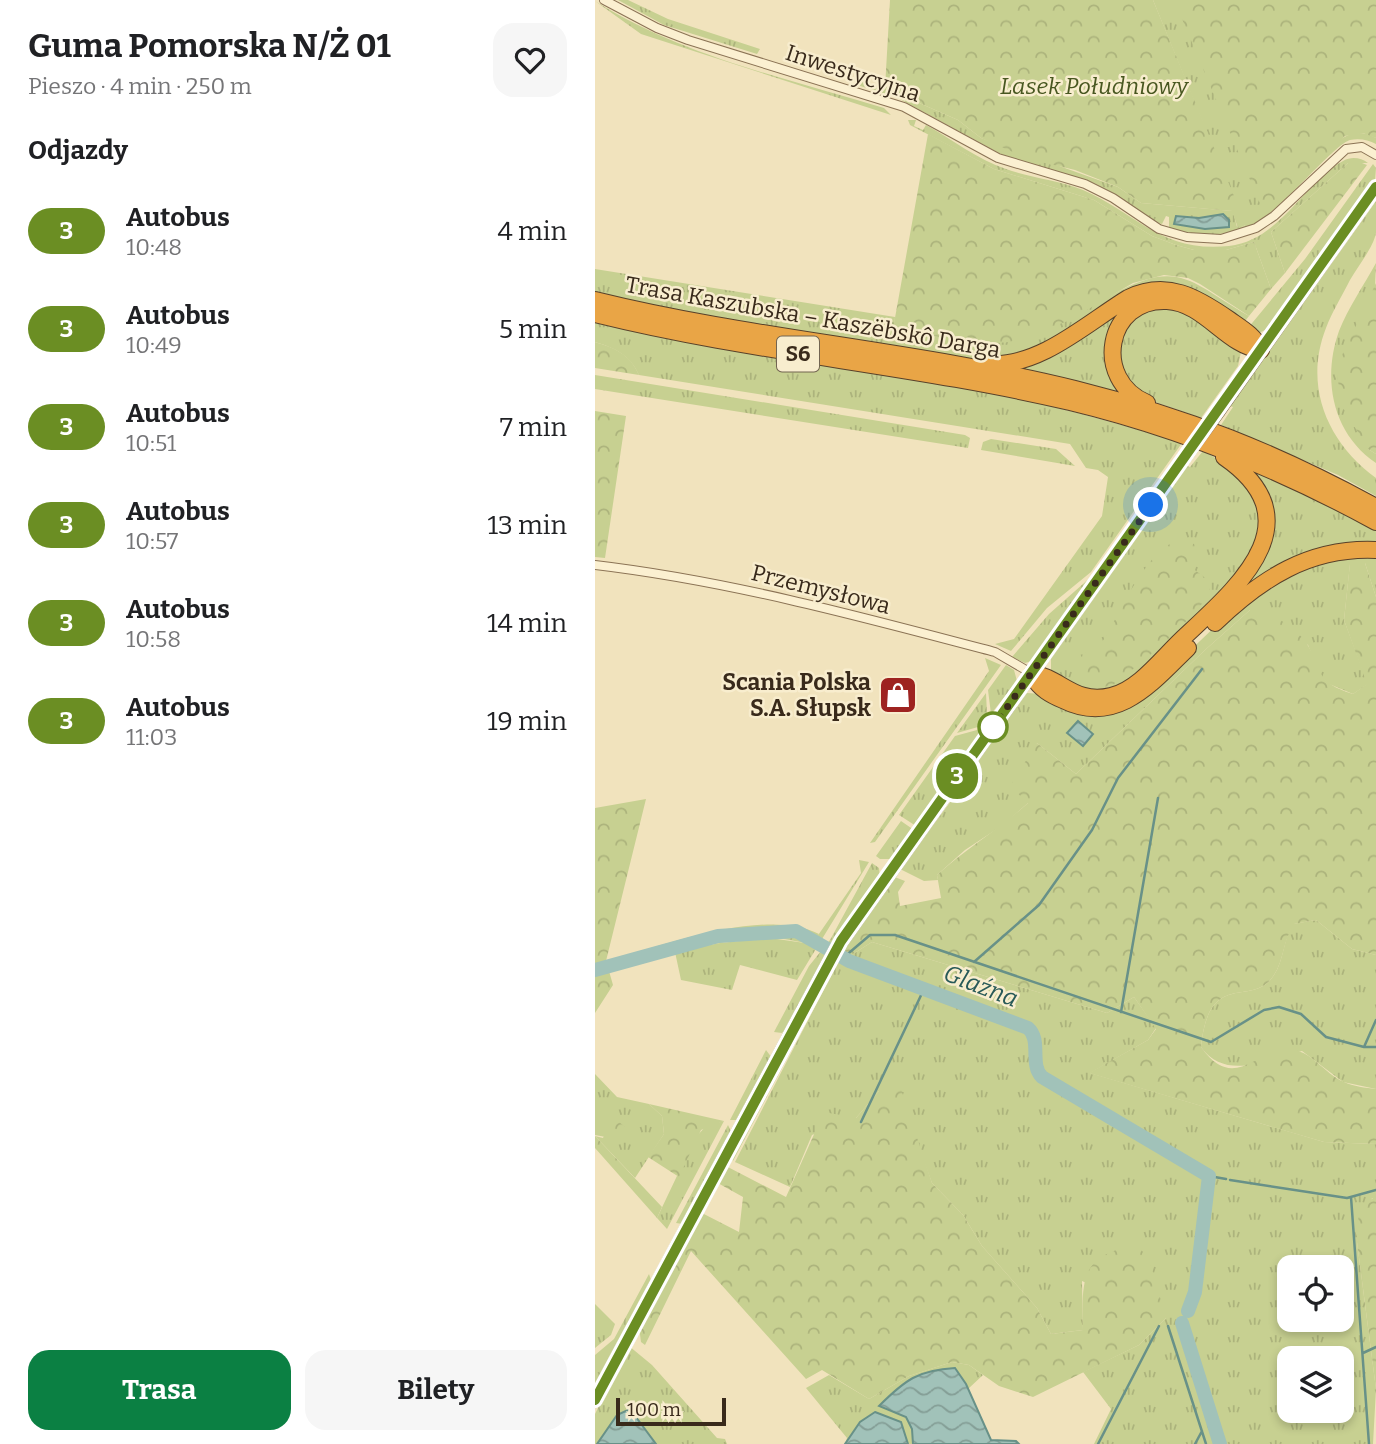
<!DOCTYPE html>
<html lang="pl">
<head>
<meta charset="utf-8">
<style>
  :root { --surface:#fff; --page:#f6f6f6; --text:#202124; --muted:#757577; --accent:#0b8043 }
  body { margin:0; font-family:Bitter,serif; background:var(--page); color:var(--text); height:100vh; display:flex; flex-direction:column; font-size:26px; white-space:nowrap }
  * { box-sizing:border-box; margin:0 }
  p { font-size:23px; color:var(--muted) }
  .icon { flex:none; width:38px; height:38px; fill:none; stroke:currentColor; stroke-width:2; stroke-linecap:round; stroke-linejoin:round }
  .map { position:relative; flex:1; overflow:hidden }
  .panel { display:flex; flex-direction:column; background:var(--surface); width:595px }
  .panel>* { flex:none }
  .badge { padding:0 14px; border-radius:23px; font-size:24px; line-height:46px }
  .fabs { position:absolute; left:682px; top:1255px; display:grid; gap:14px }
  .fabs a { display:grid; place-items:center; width:77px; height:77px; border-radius:14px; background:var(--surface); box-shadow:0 4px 10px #0003; font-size:35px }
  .scale { position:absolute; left:21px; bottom:18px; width:110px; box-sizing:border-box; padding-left:7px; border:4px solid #392a1b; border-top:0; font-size:19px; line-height:24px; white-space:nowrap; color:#392a1b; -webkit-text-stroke:5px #f8edce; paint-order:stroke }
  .you { position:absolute; width:35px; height:35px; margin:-18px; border:5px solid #fff; border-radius:50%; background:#1a73e8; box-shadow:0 0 0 10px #1a73e833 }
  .map>.badge { position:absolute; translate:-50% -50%; box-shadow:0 0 0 4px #fff }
  h2 { padding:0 28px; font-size:26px; line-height:63px }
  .round { display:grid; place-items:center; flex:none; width:74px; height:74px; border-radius:21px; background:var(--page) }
  .head { display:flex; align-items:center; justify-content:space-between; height:119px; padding:0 28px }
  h1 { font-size:33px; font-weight:700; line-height:52px }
  .button { display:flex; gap:14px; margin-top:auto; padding:14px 28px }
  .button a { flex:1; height:80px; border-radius:21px; background:var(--accent); color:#fff; font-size:28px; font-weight:700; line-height:80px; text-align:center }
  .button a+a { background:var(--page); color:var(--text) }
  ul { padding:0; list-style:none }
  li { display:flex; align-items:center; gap:21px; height:98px; padding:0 28px }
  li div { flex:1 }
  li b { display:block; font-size:26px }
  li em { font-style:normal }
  li .badge { min-width:77px; font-weight:700; text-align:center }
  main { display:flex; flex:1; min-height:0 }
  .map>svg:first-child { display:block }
  .grass { fill:url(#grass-tufts); fill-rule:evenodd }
  .forest { fill:url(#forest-crowns) }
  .water { fill:url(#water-waves); stroke:#689188; stroke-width:2 }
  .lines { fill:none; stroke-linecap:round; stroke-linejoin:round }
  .stream { stroke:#689188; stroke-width:2.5 }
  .river { stroke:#a1c2b9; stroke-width:14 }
  .minor-casing { stroke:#8b7355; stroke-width:10 }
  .secondary-casing { stroke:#6c5438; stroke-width:15 }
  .motorway-casing { stroke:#58412a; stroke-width:18 }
  .minor { stroke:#fbf0d1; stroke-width:8 }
  .secondary { stroke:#fbf0d1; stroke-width:12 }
  .motorway { stroke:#e9a546; stroke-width:16 }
  .secondary-bridge-casing { stroke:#6c5438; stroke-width:15; stroke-linecap:butt }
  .secondary-bridge { stroke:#fbf0d1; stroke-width:12 }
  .line-casing { stroke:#fff; stroke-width:16 }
  .line { stroke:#6b8e23; stroke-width:10 }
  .walk { stroke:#392a1b; stroke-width:7; stroke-dasharray:0 12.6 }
  .stop-dot { fill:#fff; stroke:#6b8e23; stroke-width:3.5 }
  .labels { text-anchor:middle; stroke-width:5; stroke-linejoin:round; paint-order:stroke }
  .shield { fill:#f8edce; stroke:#726451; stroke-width:2 }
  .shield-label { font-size:21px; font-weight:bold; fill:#392a1b }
  .street-label { font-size:23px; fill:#392a1b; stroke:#f8edce }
  .park-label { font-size:23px; font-style:italic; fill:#485720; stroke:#f8edce }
  .poi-label { font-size:23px; font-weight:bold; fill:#392a1b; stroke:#f8edce; text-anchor:end }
  .water-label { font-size:24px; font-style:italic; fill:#295a58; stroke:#f8edce }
</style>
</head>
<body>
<main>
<section class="panel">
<div class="head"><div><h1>Guma Pomorska N/Ż 01</h1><p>Pieszo · 4 min · 250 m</p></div><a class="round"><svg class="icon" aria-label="heart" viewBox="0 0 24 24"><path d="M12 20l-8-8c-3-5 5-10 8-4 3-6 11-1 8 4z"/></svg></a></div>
<h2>Odjazdy</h2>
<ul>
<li><span class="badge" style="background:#6b8e23;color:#fff">3</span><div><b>Autobus</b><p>10:48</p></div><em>4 min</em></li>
<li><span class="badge" style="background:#6b8e23;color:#fff">3</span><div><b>Autobus</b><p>10:49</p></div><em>5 min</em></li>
<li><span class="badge" style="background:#6b8e23;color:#fff">3</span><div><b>Autobus</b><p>10:51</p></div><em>7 min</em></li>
<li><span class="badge" style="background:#6b8e23;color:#fff">3</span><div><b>Autobus</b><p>10:57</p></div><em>13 min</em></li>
<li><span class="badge" style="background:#6b8e23;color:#fff">3</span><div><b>Autobus</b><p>10:58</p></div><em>14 min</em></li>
<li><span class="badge" style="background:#6b8e23;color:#fff">3</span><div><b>Autobus</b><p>11:03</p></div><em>19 min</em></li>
</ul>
<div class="button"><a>Trasa</a><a>Bilety</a></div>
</section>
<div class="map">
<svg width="781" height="1444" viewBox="0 0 781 1444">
  <defs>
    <pattern id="grass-tufts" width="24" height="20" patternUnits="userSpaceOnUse" patternTransform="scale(1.75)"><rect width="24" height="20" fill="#c7d091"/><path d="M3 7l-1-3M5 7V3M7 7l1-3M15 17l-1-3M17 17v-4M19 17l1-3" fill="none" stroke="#acb37c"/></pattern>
    <pattern id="forest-crowns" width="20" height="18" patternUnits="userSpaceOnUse" patternTransform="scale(1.75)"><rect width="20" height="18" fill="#c7d091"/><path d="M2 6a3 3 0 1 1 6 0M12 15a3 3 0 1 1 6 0" fill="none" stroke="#acb37c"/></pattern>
    <pattern id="water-waves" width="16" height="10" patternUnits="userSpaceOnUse" patternTransform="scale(1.75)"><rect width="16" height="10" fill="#a1c2b9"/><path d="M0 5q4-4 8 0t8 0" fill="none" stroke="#849e96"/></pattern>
  </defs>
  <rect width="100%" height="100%" fill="#f1e3bd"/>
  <path class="grass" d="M23 0H33L73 19 165 49 162 54 69 25Z
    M558 0H581L742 142C755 132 767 130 781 138V144C773 140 765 138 755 140 740 144 687 208 663 222 635 238 604 237 574 228V217L571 216 567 224 561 222 520 194 499 183 411 157 303 98 259 84 260 79 290 88 363 120 386 138 523 187 546 203 638 211 642 227 650 226ZM628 214 634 220 610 229 579 224 581 216 604 218Z
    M0 1C87 56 191 78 289 108L296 115 46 34Z
    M313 120H321L319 126 328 130 331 125C357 139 383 160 411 169 436 178 463 180 488 190 543 214 566 253 634 246 686 240 710 181 748 161 757 156 766 158 773 163H753L676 232 690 273 676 289 659 242 631 250H599L581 245 557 236 499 200 399 169 315 125Z
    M778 164 781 168 780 180 674 328 664 333 653 328 710 259Z
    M781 201C781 211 781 223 781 233 778 248 763 266 755 280 747 296 737 312 731 328 708 387 733 443 781 478V496L743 475 626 425 638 407 635 406Z
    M781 263 773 449 781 454V463C737 433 727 379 744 331 753 308 769 285 781 263Z
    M0 269 300 317 299 329 515 296C584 257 595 282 654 316L647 325 574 284C522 310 442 362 385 360L161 326 0 293Z
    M565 296 517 329 533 397 414 368 522 310Z
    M550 308H588L646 352 643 366 606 418 563 403 537 389 520 353 532 322Z
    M0 321C121 351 243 365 366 387 441 401 514 420 587 443L496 572 452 608 416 651 400 644 419 639 507 516 513 477 503 470 491 468 475 444 44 375C35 355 20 348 0 342Z
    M0 375 370 435 375 438 373 448 0 389Z
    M396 439 461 449 480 466 386 450 388 442Z
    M608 451C649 472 679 509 658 557 651 573 592 628 577 642 564 654 540 681 525 688 499 699 479 684 456 673V656L592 466 595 467Z
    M653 468 711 493 781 529V547L680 568 525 701 516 700 672 545Z
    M781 555V597L770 563 755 564 749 620 773 684 758 694 734 684 725 676 713 645 655 610 610 650 481 774 442 743 433 803 408 825 370 850 342 875 343 880 329 881 305 869 359 797 362 799 371 773 432 693 543 700 648 600 714 563Z
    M497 576 437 661 430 663 417 657 454 614Z
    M390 658 406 665 280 842 275 843 394 671Z
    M411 665 419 670 422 681 396 714 393 690Z
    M391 693 392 714 383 727 362 733Z
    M382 730 385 732 377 749 321 826 304 815 360 736Z
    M306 821 319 830 297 859H285L281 856Z
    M264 860 274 862 202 980 145 965 137 990 86 980 80 952 125 943 175 938 217 944 266 873Z
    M277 863 284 868 285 878 193 1028 187 1033 179 1032 214 966 235 940Z
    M721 920 757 949 781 955V1089L748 1082 707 1051C673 1059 631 1082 606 1047 614 967 658 1009 679 975 689 960 688 940 698 924Z
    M277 942 512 1013 539 997 561 1028 553 1040 495 1073 729 1142 781 1144V1198H777L762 1242 781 1389 778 1444H499L516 1409 488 1372 544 1345 571 1318 487 1281 488 1330 456 1334 442 1308 387 1246 368 1215 337 1183 322 1142 284 1091 261 1118 217 1135 195 1187 140 1162 242 964ZM695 1267H747V1320H695ZM695 1358H747V1410H695Z
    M171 1050 177 1058 143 1120H135Z
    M0 1074 22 1097 54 1104 67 1116 69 1134 40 1178 0 1136 8 1138 17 1116H0Z
    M129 1121 72 1229 62 1218 100 1138 111 1126Z
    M133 1125 137 1134 88 1224 81 1223Z
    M54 1274 57 1283 0 1392V1355L19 1339Z
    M0 1304 20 1324 16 1335 0 1348Z
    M34 1346 57 1365 122 1438 130 1439 132 1444H0V1414Z
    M357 1362 374 1365 388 1375 373 1389 396 1440 421 1441 424 1444H250L252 1438 211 1388 234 1375 274 1399 314 1376Z"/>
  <path class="forest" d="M295 0H558L651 225 643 228 637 211 546 203 523 187 480 170 434 159 386 138 363 120 290 88Z
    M579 0H781V138L768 133 750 136 669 213Z
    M333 134 399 169 499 200 557 236 581 245 599 250H631L659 242 676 289 654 316 605 284 593 278 569 275 538 283 473 321 415 342 388 344 298 329Z
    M762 161 772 165 690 273 676 232 753 163Z
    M781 283V454L773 449 747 406 741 368Z
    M0 342C20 348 35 354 44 375L0 368Z
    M0 411 31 416 10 558 0 557Z
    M586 539 599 544 603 552 598 568C603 574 616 579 615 588 614 608 537 671 519 684L509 687 487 679 485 658C492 649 504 647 510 638 527 609 552 548 586 539Z
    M755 563H770L781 597V955L757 949 721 920 699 924C688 940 689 960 679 975 658 1009 614 967 606 1047 639 1094 663 1048 693 1049 717 1050 728 1073 749 1082 758 1086 771 1088 781 1089V1144L729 1142 494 1073 553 1040 561 1029 539 997 512 1013 277 942 242 964 138 1161 136 1158 235 967 297 876 310 881 303 892 305 906 346 898 342 875C371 849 404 829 433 803L415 786 442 743 481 774 610 650 655 610 662 609C679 615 702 628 712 644 730 674 719 681 758 694L772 684 749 620Z
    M51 799 11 961C66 947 171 906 224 934L217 944C203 942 189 938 174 938 119 939 67 956 14 971L18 985 0 1013V808Z
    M305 1086 337 1183 368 1215 387 1246 442 1308 456 1334 488 1330C487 1280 484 1255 542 1245L554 1259 571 1318 544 1345 438 1397 404 1386 374 1365 357 1362 314 1376 274 1399 227 1370 211 1379 96 1251 50 1345 46 1342 44 1327 105 1212 144 1232 148 1197 121 1182 129 1165 191 1197 229 1112 261 1118 284 1091Z
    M54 1104 129 1121 106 1130 84 1177 53 1157 69 1134 67 1116Z
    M0 1116H17L30 1127 16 1138 0 1135Z
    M0 1136 67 1207 62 1218 0 1148Z
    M778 1198H781V1389L762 1242 764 1208Z"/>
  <path class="water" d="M628 214 634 220V227L610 229 579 224 581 216 604 218Z
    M483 721 498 734 488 746 472 733Z
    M360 1368 371 1384 396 1440 421 1441 424 1444H318L317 1429 311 1417 284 1406C310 1380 323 1370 360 1368Z
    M35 1409 61 1444H2L22 1415Z
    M280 1412 306 1422 313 1444H250L265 1422Z"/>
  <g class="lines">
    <path class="stream" d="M248 958 275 935H300L616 1042 669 1010 684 1007 706 1014 731 1037 769 1047 781 1020
      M379 962 444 905 497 830 523 778 607 669
      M526 1012 563 798
      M770 1047H781
      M266 1122 329 989
      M614 1176 631 1179
      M635 1180 752 1198 781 1190
      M756 1197 774 1444
      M583 1325 587 1324
      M573 1326 611 1444
      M768 1353 781 1347
      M503 1444 564 1326
      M600 1444 607 1431"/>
    <path class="river" d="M0 970 123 936 201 931 254 961 433 1028C447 1040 434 1064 447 1077L614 1176 600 1292 593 1311
      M587 1323 625 1444"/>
    <defs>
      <path id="minor" d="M9 0 62 28 93 40 309 107 403 158 490 184 518 198 564 229 592 237 626 239 661 228 679 216 751 149 767 147 781 155
        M0 565C135 581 268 617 400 652L436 673"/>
      <path id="secondary" d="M624 410 781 187
        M0 1400 243 946 588 459"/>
      <path id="motorway" d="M0 300C158 339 322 350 480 389 592 417 680 452 781 507
        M0 314C156 353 318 365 475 402 583 428 684 469 781 522
        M395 364C445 367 492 323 533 298 572 279 602 297 635 320 648 329 660 336 666 350
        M552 403C497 380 511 298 572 301 610 303 631 346 666 350
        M620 623C666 579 714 547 781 550
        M436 673C466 677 479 705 516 696 543 690 566 659 586 640 640 589 723 522 629 457
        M438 677C445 689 456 695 468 700 522 727 558 682 593 648"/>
    </defs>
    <use href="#minor" class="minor-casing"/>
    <use href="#secondary" class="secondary-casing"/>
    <use href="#motorway" class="motorway-casing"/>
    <use href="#minor" class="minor"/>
    <use href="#secondary" class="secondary"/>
    <use href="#motorway" class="motorway"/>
    <defs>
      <path id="secondary-bridge" d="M588 459 624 410"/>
    </defs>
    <use href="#secondary-bridge" class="secondary-bridge-casing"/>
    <use href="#secondary-bridge" class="secondary-bridge"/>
  </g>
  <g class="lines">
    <defs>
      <path id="line" d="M0 1400 246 941 781 187"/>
    </defs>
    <use href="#line" class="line-casing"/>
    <use href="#line" class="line"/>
    <path class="walk" d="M398 727 556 505"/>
  </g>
  <defs>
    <symbol id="shop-square" viewBox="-11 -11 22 22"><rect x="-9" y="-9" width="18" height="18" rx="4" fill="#9e2320" stroke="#f8edce"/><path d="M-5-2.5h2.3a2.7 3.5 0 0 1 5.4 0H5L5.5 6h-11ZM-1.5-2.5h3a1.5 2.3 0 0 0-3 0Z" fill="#fff"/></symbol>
  </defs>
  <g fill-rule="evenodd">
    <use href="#shop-square" x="281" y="673" width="44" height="44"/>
  </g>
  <circle class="stop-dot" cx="398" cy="727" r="14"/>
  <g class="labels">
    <rect class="shield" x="182" y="336.5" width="42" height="35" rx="5"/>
    <g class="shield-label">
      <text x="203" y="361">S6</text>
    </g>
    <g class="street-label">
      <text transform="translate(258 73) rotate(18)" y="8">Inwestycyjna</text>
      <text transform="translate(218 317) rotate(10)" y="8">Trasa Kaszubska – Kaszëbskô Darga</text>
      <text transform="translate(226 589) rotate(14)" y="8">Przemysłowa</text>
    </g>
    <g class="park-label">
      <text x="499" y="94">Lasek Południowy</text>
    </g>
    <g class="poi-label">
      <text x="276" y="690">Scania Polska<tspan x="276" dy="26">S.A. Słupsk</tspan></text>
    </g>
    <g class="water-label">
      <text transform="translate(386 986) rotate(21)" y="8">Glaźna</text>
    </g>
  </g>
</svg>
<div class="fabs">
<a><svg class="icon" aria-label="locate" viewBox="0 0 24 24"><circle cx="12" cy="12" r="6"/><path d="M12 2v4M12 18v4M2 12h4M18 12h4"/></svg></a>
<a><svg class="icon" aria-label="layers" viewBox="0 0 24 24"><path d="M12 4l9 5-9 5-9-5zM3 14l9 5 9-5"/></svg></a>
</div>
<div class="scale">100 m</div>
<div class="you" style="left:556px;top:505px"></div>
<b class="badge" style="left:362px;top:776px;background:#6b8e23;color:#fff">3</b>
</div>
</main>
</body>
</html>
